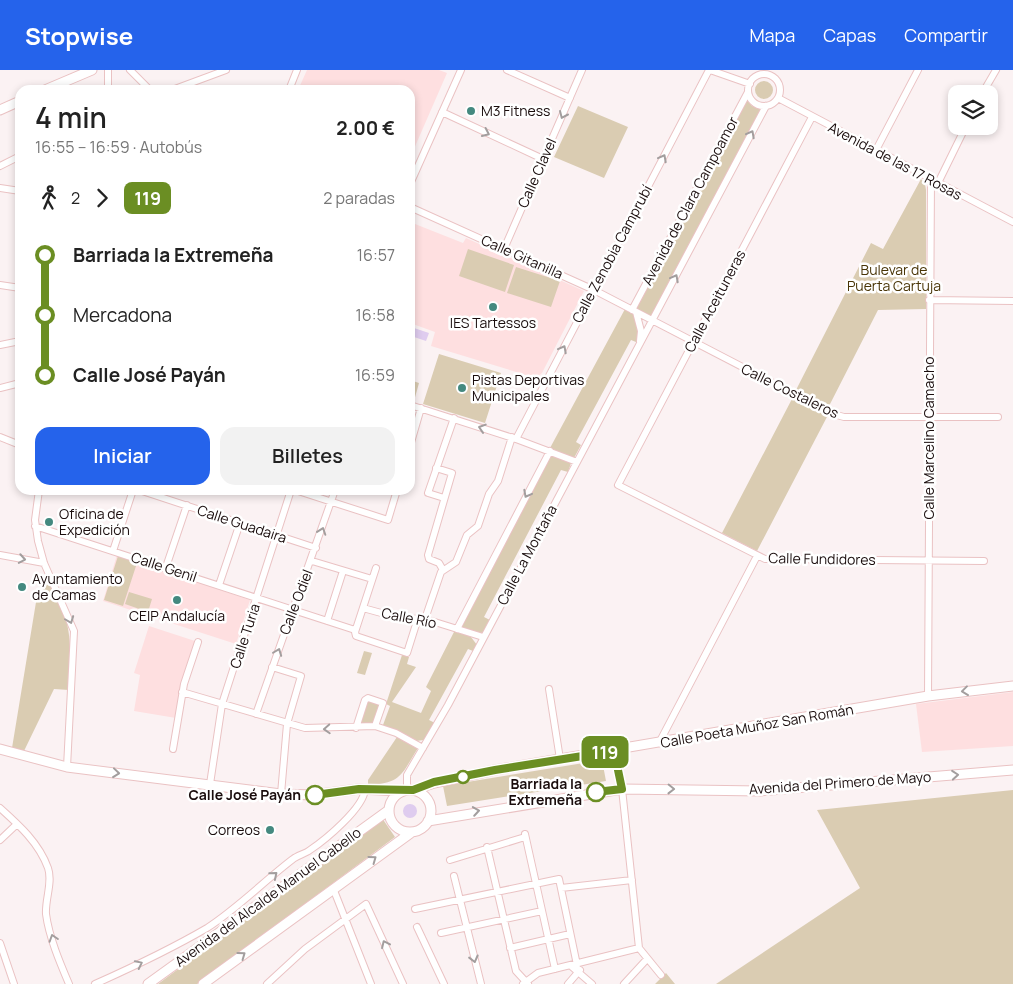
<!DOCTYPE html>
<html lang="es">
<head>
<meta charset="utf-8">
<style>
  :root { --surface:#fff; --page:#f2f2f2; --text:#222; --muted:#767676; --accent:#2563eb }
  body { margin:0; font-family:Manrope,sans-serif; background:var(--page); color:var(--text); height:100vh; display:flex; flex-direction:column; font-size:19px; white-space:nowrap }
  * { box-sizing:border-box; margin:0 }
  p { font-size:16px; color:var(--muted) }
  .icon { flex:none; width:28px; height:28px; fill:none; stroke:currentColor; stroke-width:2; stroke-linecap:round; stroke-linejoin:round }
  .map { position:relative; flex:1; overflow:hidden }
  .drawer { position:absolute; left:15px; top:15px; width:400px; height:410px; display:flex; flex-direction:column; background:var(--surface); border-radius:15px; box-shadow:0 2px 8px #0003 }
  .drawer>* { flex:none }
  .badge { padding:0 10px; border-radius:8px; font-size:18px; line-height:32px }
  .tools { position:absolute; left:948px; top:15px; display:grid; gap:10px }
  .tools a { display:grid; place-items:center; width:50px; height:50px; border-radius:10px; background:var(--surface); box-shadow:0 2px 8px #0003; font-size:25px }
  .map>.badge { position:absolute; translate:-50% -50%; box-shadow:0 0 0 2px #fff }
  .legs { display:flex; align-items:center; gap:8px; height:55px; padding:0 20px; font-size:16px }
  .legs p { margin-inline-start:auto }
  .overview { display:flex; align-items:center; justify-content:space-between; height:85px; padding:0 20px }
  h1 { font-size:28px; font-weight:600; line-height:38px }
  .primary-button { display:flex; gap:10px; margin-top:auto; padding:10px 20px }
  .primary-button a { flex:1; height:58px; border-radius:15px; background:var(--accent); color:#fff; font-size:20px; font-weight:600; line-height:58px; text-align:center }
  .primary-button a+a { background:var(--page); color:var(--text) }
  ul { padding:0 20px; list-style:none }
  li { display:flex; align-items:center; gap:18px; height:60px; font-size:19px }
  li i { display:grid; place-items:center; width:8px; height:100%; margin:0 6px; background:currentColor }
  li i::after { content:''; width:12px; height:12px; margin:-6px; border:4px solid; border-radius:50%; background:var(--surface) }
  li p { margin-inline-start:auto }
  li:first-child i { background:linear-gradient(#0000 50%,currentColor 0) }
  li:last-child i { background:linear-gradient(currentColor 50%,#0000 0) }
  header { display:flex; align-items:center; gap:30px; box-sizing:border-box; height:70px; padding:0 25px; background:var(--accent); color:#fff }
  header strong { font-size:24px }
  nav { display:flex; gap:28px; margin-inline-start:auto; font-size:18px }
  .map>svg:first-child { display:block }
  .built { fill:#fedfe0 }
  .green { fill:#daccb2 }
  .water { fill:#dfccef }
  .lines { fill:none; stroke-linecap:round; stroke-linejoin:round }
  .street-casing { stroke:#eac2c3; stroke-width:8 }
  .secondary-casing { stroke:#eac2c3; stroke-width:11 }
  .street { stroke:#fff; stroke-width:6 }
  .secondary { stroke:#fff; stroke-width:9 }
  .oneway { stroke:#a39e9e }
  .line-1-casing { stroke:#fff; stroke-width:11 }
  .line-1 { stroke:#6b8e23; stroke-width:8 }
  .poi-dot { fill:#44897f; stroke:#fff; stroke-width:2 }
  .stop-1-dot { fill:#fff; stroke:#6b8e23; stroke-width:2.5 }
  .labels { text-anchor:middle; stroke-width:5; stroke-linejoin:round; paint-order:stroke }
  .poi-label { font-size:14px; fill:#1a0d0d; stroke:#fff; text-anchor:start }
  .street-label { font-size:14px; fill:#1a0d0d; stroke:#fff }
  .park-label { font-size:14px; fill:#493507; stroke:#fff }
  .stop-label { font-size:14px; font-weight:bold; fill:#1a0d0d; stroke:#fff; text-anchor:end }
</style>
</head>
<body>
<header>
<strong>Stopwise</strong>
<nav><a>Mapa</a><a>Capas</a><a>Compartir</a></nav>
</header>
<div class="map">
<svg width="1013" height="914" viewBox="0 0 1013 914">
  <rect width="100%" height="100%" fill="#fbf2f3"/>
  <path class="built" d="M307 0H439L447 3 410 88V20H298Z
    M410 152 463 173 466 168 584 221 542 303 536 308 431 276 435 262 410 253Z
    M117 485 250 530 236 574 103 531Z
    M149 556 195 571 182 613 176 648 134 641 140 605 134 603Z
    M1013 622V676L922 682 916 634Z"/>
  <path class="green" d="M755 20a9 9 0 1 1 18 0a9 9 0 1 1-18 0Z
    M746 29 752 36 762 39 653 248 636 239Z
    M578 36 628 57 604 108 554 87Z
    M921 109 925 114 926 120V239L878 240 828 338 796 320 871 173 883 179Z
    M468 179 514 195 505 222 459 206Z
    M516 197 560 211 551 237 507 223Z
    M625 239 634 244 639 265 636 272 631 270 576 372 581 375 574 388 550 378Z
    M439 284 501 303 485 353 423 334Z
    M410 310 419 313 414 331 410 330Z
    M793 327 828 345 757 481 722 463Z
    M551 382 571 393 568 402 561 400 484 547 490 550 484 561 480 564 459 558Z
    M118 486 137 493 123 536 104 530Z
    M45 508C74 549 71 573 69 620L54 619 24 681 12 678 38 520 43 521Z
    M129 522 152 529 148 542 125 534Z
    M455 560 471 567 477 575 473 581 468 579 429 650 435 653 424 670 416 671 383 655 390 636 386 634 402 585 409 587 407 594 416 597 392 632 421 643 431 621 426 617Z
    M364 581 372 583 365 605 357 603Z
    M367 631 382 635 374 655 359 656Z
    M397 667 418 678C401 705 402 713 368 715V710Z
    M602 690 606 711 447 736 443 716Z
    M1013 720V914H716L860 818 817 740Z
    M382 748 395 767 197 914H158Z
    M666 903 675 914H655Z"/>
  <path class="water" d="M414 258 429 263 426 271 411 266Z
    M403 741a7 7 0 1 1 14 0a7 7 0 1 1-14 0Z"/>
  <g class="lines">
    <defs>
      <path id="street" d="M108 0V20
        M130 0 150 20
        M507 0 570 28
        M710 0 750 14
        M748 20a16 16 0 1 1 32 0a16 16 0 1 1-32 0Z
        M172 20 226 0
        M289 20 297 0
        M982 24 996 0
        M778 28 1013 152
        M442 42 543 89
        M812 47 618 415 765 489 984 491
        M876 80 918 0
        M0 96 20 86
        M938 113 966 56
        M410 114 461 0
        M0 118 20 121
        M410 137 594 220 833 344 844 347H998
        M504 179 582 0
        M0 215 20 218
        M929 230 1013 231
        M632 240 748 22
        M636 242 641 261 640 271
        M0 275 20 271
        M0 318 20 313
        M410 335 516 369 577 392
        M0 367 20 375
        M516 369 709 0
        M410 376 421 338
        M436 398 452 403 428 485 429 489 439 493 443 500
        M39 420 35 450 38 471 44 493 74 561 67 697
        M139 420 316 478
        M295 420 388 450 397 420
        M444 428 428 423 454 348
        M35 456 355 560
        M113 481 133 420
        M0 485 44 493
        M312 491 372 509
        M166 497 187 435
        M376 498 355 562 356 566 407 583 418 548
        M219 515 240 453
        M363 538 403 549 422 548 483 567
        M425 549 441 502 456 492 467 465 478 456 489 424 498 411 512 367
        M327 551 343 501
        M457 559 550 381
        M272 597 301 606 287 654 281 724
        M549 619 560 689
        M182 622 305 658 375 656 396 663 423 678
        M928 626 931 109
        M256 644 335 420
        M356 658 365 630 368 628 383 633 375 656
        M659 673 757 486
        M173 679 184 614 198 572
        M615 681 622 719 639 878 661 905
        M210 714 222 634 291 420
        M407 720V705L448 635 766 36
        M0 738C19 755 39 773 48 798 53 812 45 829 46 844 49 867 60 893 69 914
        M525 764 555 899
        M0 770 17 754
        M487 777 516 901 528 914
        M450 790 525 767
        M454 806 481 914
        M333 818 371 914
        M561 818 632 810
        M415 839 559 809 577 895
        M417 857 444 914
        M441 863 542 841
        M0 873 14 914
        M510 878 570 864
        M571 896 592 914
        M95 914C133 897 171 879 207 858 238 838 264 811 293 789 298 785 305 784 310 780 325 770 364 738 365 719
        M267 914 305 879 366 834 403 914
        M523 914 538 903 639 878
        M568 914 580 900
        M624 914 647 889"/>
      <path id="secondary" d="M45 20 92 0
        M0 40 20 31
        M0 679 67 697 281 724 313 725 359 719 401 721
        M413 720 434 713 495 700 928 626 1013 616
        M389 741a21 21 0 1 1 42 0a21 21 0 1 1-42 0Z
        M428 751 622 719 760 721 1013 700
        M148 914 389 740
        M203 914 412 762"/>
    </defs>
    <use href="#street" class="street-casing"/>
    <use href="#secondary" class="secondary-casing"/>
    <use href="#street" class="street"/>
    <use href="#secondary" class="secondary"/>
  </g>
  <defs><path id="oneway-chevron" d="M-2-3.5L2.5 0L-2 3.5" fill="none" stroke-width="1.6" stroke-linecap="round" stroke-linejoin="round" transform="scale(1.25)"/></defs>
  <g class="oneway">
    <use href="#oneway-chevron" transform="translate(563 45) rotate(114)"/>
    <use href="#oneway-chevron" transform="translate(486 63) rotate(25)"/>
    <use href="#oneway-chevron" transform="translate(751 64) rotate(-62)"/>
    <use href="#oneway-chevron" transform="translate(663 88) rotate(-62)"/>
    <use href="#oneway-chevron" transform="translate(675 208) rotate(-62)"/>
    <use href="#oneway-chevron" transform="translate(563 279) rotate(-62)"/>
    <use href="#oneway-chevron" transform="translate(482 358) rotate(-162)"/>
    <use href="#oneway-chevron" transform="translate(527 424) rotate(118)"/>
    <use href="#oneway-chevron" transform="translate(322 461) rotate(-71)"/>
    <use href="#oneway-chevron" transform="translate(22 489) rotate(10)"/>
    <use href="#oneway-chevron" transform="translate(70 550) rotate(69)"/>
    <use href="#oneway-chevron" transform="translate(278 582) rotate(-69)"/>
    <use href="#oneway-chevron" transform="translate(965 621) rotate(173)"/>
    <use href="#oneway-chevron" transform="translate(327 659) rotate(177)"/>
    <use href="#oneway-chevron" transform="translate(116 703) rotate(6)"/>
    <use href="#oneway-chevron" transform="translate(955 705) rotate(-5)"/>
    <use href="#oneway-chevron" transform="translate(671 719) rotate(1)"/>
    <use href="#oneway-chevron" transform="translate(476 741) rotate(-9)"/>
    <use href="#oneway-chevron" transform="translate(373 789) rotate(-36)"/>
    <use href="#oneway-chevron" transform="translate(274 805) rotate(-40)"/>
    <use href="#oneway-chevron" transform="translate(53 868) rotate(-108)"/>
    <use href="#oneway-chevron" transform="translate(385 874) rotate(-115)"/>
    <use href="#oneway-chevron" transform="translate(242 885) rotate(-36)"/>
    <use href="#oneway-chevron" transform="translate(474 889) rotate(76)"/>
    <use href="#oneway-chevron" transform="translate(139 894) rotate(-26)"/>
  </g>
  <g class="lines">
    <defs>
      <path id="line-1" d="M315 725 359 719 413 720 434 712 495 700 614 681 622 719 596 722"/>
    </defs>
    <use href="#line-1" class="line-1-casing"/>
    <use href="#line-1" class="line-1"/>
  </g>
  <g class="poi-dot">
    <circle cx="471" cy="41" r="5"/>
    <circle cx="493" cy="237" r="5"/>
    <circle cx="462" cy="318" r="5"/>
    <circle cx="49" cy="452" r="5"/>
    <circle cx="22" cy="517" r="5"/>
    <circle cx="177" cy="530" r="5"/>
    <circle cx="270" cy="760" r="5"/>
  </g>
  <g class="stop-1-dot">
    <circle cx="463" cy="707" r="6"/>
    <circle cx="596" cy="722" r="9"/>
    <circle cx="315" cy="725" r="9"/>
  </g>
  <g class="labels">
    <g class="poi-label">
      <text x="481" y="46">M3 Fitness</text>
      <text x="493" y="258" text-anchor="middle">IES Tartessos</text>
      <text x="472" y="315">Pistas Deportivas<tspan x="472" dy="16">Municipales</tspan></text>
      <text x="59" y="449">Oficina de<tspan x="59" dy="16">Expedición</tspan></text>
      <text x="32" y="514">Ayuntamiento<tspan x="32" dy="16">de Camas</tspan></text>
      <text x="177" y="551" text-anchor="middle">CEIP Andalucía</text>
      <text x="260" y="765" text-anchor="end">Correos</text>
    </g>
    <g class="street-label">
      <text transform="translate(895 91) rotate(28)" y="5">Avenida de las 17 Rosas</text>
      <text transform="translate(537 103) rotate(-66)" y="5">Calle Clavel</text>
      <text transform="translate(690 131) rotate(-62)" y="5">Avenida de Clara Campoamor</text>
      <text transform="translate(612 184) rotate(-62)" y="5">Calle Zenobia Camprubí</text>
      <text transform="translate(522 187) rotate(24)" y="5">Calle Gitanilla</text>
      <text transform="translate(715 231) rotate(-62)" y="5">Calle Aceituneras</text>
      <text transform="translate(790 321) rotate(26)" y="5">Calle Costaleros</text>
      <text transform="translate(929 368) rotate(-90)" y="5">Calle Marcelino Camacho</text>
      <text transform="translate(242 454) rotate(18)" y="5">Calle Guadaira</text>
      <text transform="translate(527 485) rotate(-62)" y="5">Calle La Montaña</text>
      <text transform="translate(822 489) rotate(1)" y="5">Calle Fundidores</text>
      <text transform="translate(164 497) rotate(18)" y="5">Calle Genil</text>
      <text transform="translate(296 532) rotate(-69)" y="5">Calle Odiel</text>
      <text transform="translate(409 548) rotate(11)" y="5">Calle Río</text>
      <text transform="translate(245 566) rotate(-72)" y="5">Calle Turia</text>
      <text transform="translate(757 656) rotate(-10)" y="5">Calle Poeta Muñoz San Román</text>
      <text transform="translate(840 713) rotate(-4)" y="5">Avenida del Primero de Mayo</text>
      <text transform="translate(268 827) rotate(-36)" y="5">Avenida del Alcalde Manuel Cabello</text>
    </g>
    <g class="park-label">
      <text x="894" y="205">Bulevar de<tspan x="894" dy="16">Puerta Cartuja</tspan></text>
    </g>
    <g class="stop-label">
      <text x="582" y="719">Barriada la<tspan x="582" dy="16">Extremeña</tspan></text>
      <text x="301" y="730">Calle José Payán</text>
    </g>
  </g>
</svg>
<div class="tools">
<a><svg class="icon" aria-label="layers" viewBox="0 0 24 24"><path d="M12 4l9 5-9 5-9-5zM3 14l9 5 9-5"/></svg></a>
</div>
<b class="badge" style="left:605px;top:682px;background:#6b8e23;color:#fff">119</b>
<section class="drawer">
<div class="overview"><div><h1>4 min</h1><p>16:55 – 16:59 · Autobús</p></div><b>2.00 €</b></div>
<div class="legs"><svg class="icon" aria-label="walk" viewBox="0 0 24 24"><circle cx="13" cy="4" r="2"/><path d="M13 8l-2 6 4 7M11 14l-3 7M7 12l3-4h3l4 4"/></svg>2<svg class="icon" aria-label="forward" viewBox="0 0 24 24"><path d="M9 5l7 7-7 7"/></svg><b class="badge" style="background:#6b8e23;color:#fff">119</b><p>2 paradas</p></div>
<ul>
<li><i style="color:#6b8e23"></i><b>Barriada la Extremeña</b><p>16:57</p></li>
<li><i style="color:#6b8e23"></i><span>Mercadona</span><p>16:58</p></li>
<li><i style="color:#6b8e23"></i><b>Calle José Payán</b><p>16:59</p></li>
</ul>
<div class="primary-button"><a>Iniciar</a><a>Billetes</a></div>
</section>
</div>
</body>
</html>
